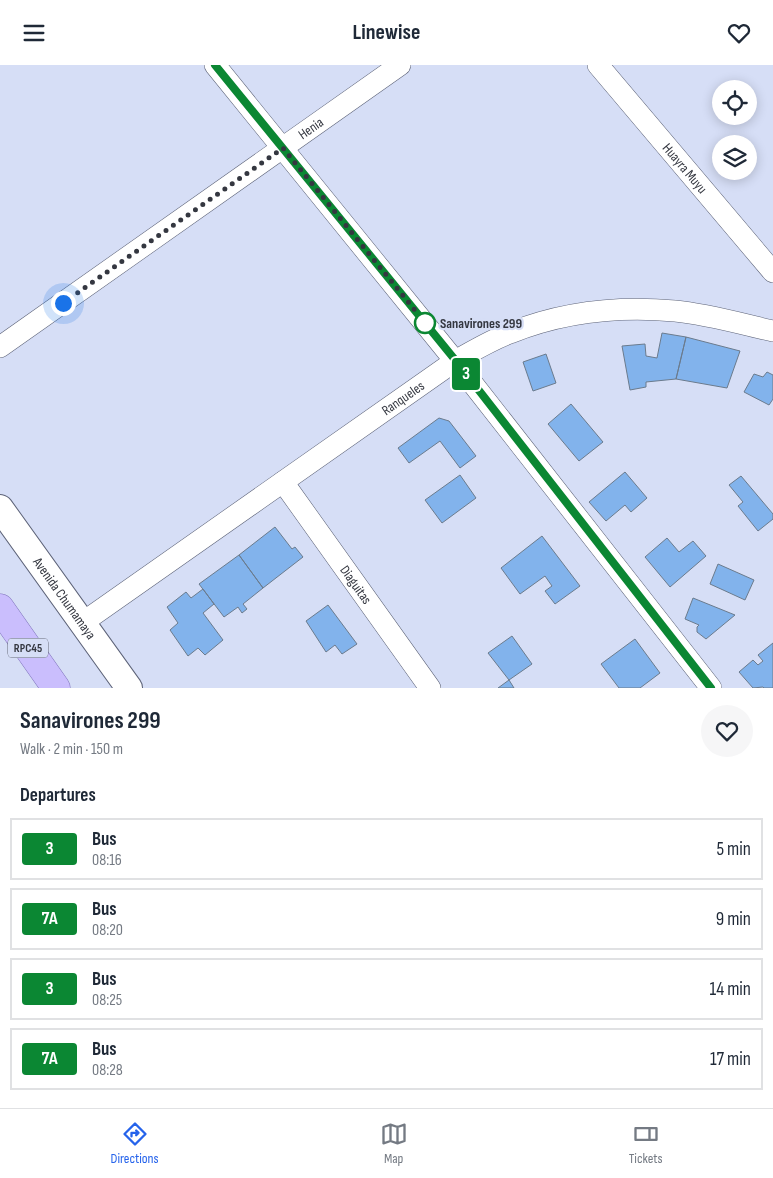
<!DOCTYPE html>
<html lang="en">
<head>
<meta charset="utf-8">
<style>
  :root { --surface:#fff; --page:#f6f6f7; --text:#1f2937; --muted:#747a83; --line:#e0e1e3; --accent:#2563eb }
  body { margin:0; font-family:"Sofia Sans Condensed",sans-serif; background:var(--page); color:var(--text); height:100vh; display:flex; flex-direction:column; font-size:19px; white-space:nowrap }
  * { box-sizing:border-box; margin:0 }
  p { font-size:16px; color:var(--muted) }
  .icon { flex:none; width:28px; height:28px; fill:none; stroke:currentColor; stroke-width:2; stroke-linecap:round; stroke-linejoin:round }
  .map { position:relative; height:623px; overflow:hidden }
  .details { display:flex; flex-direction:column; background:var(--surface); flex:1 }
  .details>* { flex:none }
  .badge { padding:0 10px; border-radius:4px; font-size:18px; line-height:32px }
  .controls { position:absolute; left:712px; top:15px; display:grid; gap:10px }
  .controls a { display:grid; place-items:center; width:45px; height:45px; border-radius:50%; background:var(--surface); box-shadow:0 2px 12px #0003; font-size:25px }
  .you { position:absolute; width:25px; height:25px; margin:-12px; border:4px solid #fff; border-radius:50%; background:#1a73e8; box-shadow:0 0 0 8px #1a73e833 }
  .map>.badge { position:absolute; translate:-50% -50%; box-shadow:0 0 0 2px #fff }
  h2 { padding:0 20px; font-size:19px; line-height:45px }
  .round { display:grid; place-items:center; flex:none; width:52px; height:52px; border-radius:26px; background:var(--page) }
  .overview { display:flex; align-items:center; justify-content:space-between; height:85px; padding:0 20px }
  h1 { font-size:24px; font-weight:700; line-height:38px }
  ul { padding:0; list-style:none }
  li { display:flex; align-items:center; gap:15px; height:62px; margin:0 10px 8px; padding:0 10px; border:2px solid var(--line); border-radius:0px }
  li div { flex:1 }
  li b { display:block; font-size:19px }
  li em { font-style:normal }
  li .badge { min-width:55px; font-weight:700; text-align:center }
  header { display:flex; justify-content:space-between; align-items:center; height:65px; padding:0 20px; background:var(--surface); font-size:22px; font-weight:700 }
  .tabs { display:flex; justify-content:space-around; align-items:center; height:70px; border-top:1px solid var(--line); background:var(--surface); font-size:14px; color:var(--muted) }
  .tabs a { display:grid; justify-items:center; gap:2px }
  .tabs .current { color:var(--accent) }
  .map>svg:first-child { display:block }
  .building { fill:#82b3ec; stroke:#6b7b8d }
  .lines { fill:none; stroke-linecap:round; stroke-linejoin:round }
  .minor-casing { stroke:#5d6378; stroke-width:22 }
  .tertiary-casing { stroke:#5d6378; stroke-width:28 }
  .primary-casing { stroke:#7e72ba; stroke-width:29 }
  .minor { stroke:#fff; stroke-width:21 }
  .tertiary { stroke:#fff; stroke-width:26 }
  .primary { stroke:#cabefd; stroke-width:28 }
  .line-casing { stroke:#fff; stroke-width:11 }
  .line { stroke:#0b8733; stroke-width:8 }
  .walk { stroke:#343740; stroke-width:5; stroke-dasharray:0 9 }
  .stop-dot { fill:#fff; stroke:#0b8733; stroke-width:2.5 }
  .labels { text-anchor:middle; stroke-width:4.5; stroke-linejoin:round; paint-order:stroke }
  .shield { fill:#d6def6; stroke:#656977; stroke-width:1 }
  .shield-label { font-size:12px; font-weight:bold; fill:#343740 }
  .street-label { font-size:14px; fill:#343740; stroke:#d6def6 }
  .stop-label { font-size:14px; font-weight:bold; fill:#343740; stroke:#d6def6; text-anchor:start }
</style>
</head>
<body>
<header><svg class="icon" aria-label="menu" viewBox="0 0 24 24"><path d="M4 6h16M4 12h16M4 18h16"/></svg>Linewise<svg class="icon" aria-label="heart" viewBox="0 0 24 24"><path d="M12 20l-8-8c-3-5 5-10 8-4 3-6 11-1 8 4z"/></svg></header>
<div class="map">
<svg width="773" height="623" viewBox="0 0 773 623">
  <rect width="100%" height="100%" fill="#d6def6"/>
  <path class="building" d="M662 268 686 272 676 314 646 317V322L630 325 622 281 645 279 646 291 657 293Z
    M686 272 740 286 727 323 676 314Z
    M546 289 556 318 533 326 523 297Z
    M767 307 773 310V334L769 340 744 327 754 309 763 312Z
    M571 339 603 377 579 396 548 359Z
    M439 353 449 356 476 391 460 403 440 376 409 398 398 383Z
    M625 407 647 433 631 447 625 440 606 456 589 437Z
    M460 410 476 433 442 458 425 435Z
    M741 411 773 449V454L758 466 738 441 743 437 729 420Z
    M275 462 292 484 295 482 303 492 263 523 239 490Z
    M542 471 580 521 555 539 545 526 552 521 545 511 520 529 501 503Z
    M667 473 679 487 693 476 706 491 670 522 645 492Z
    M239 490 263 523 243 539 247 544 242 548 238 542 224 552 199 519Z
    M718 499 754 515 745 535 710 519Z
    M203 524 214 539 203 548 223 575 205 590 198 583 188 591 170 565 178 558 167 542 186 527 191 533Z
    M693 533 735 550 706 574 697 567V562L699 560 685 554Z
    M328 540 357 579 342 589 335 580 326 587 306 556Z
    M512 571 532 599 509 615 488 588Z
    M635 574 660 608 640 623H619L601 599Z
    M773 578V623H764L763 622 753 623 739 607 753 595 758 600 763 596 758 590Z
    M509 615 514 623H498Z"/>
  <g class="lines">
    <defs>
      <g id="minor">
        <path d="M215 0 455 296 711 623"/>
        <path id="s1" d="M598 0 773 207"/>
        <path id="s2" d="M0 282 400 0"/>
        <path id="s3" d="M283 417 430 623"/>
        <path id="s4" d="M82 558 455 296C473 286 491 275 510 268 562 247 620 241 675 246 707 249 742 259 773 266"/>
      </g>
      <g id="tertiary">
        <path id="s5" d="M0 443 129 623"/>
      </g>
      <path id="primary" d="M0 543 56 623"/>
    </defs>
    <use href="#minor" class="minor-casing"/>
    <use href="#tertiary" class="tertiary-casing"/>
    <use href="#primary" class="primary-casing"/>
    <use href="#minor" class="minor"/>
    <use href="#tertiary" class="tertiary"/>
    <use href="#primary" class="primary"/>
  </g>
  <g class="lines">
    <defs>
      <path id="line" d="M215 0 456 296 711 623"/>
    </defs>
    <use href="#line" class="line-casing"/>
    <use href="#line" class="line"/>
    <path class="walk" d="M63 238 283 83 431 265 425 258"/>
  </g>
  <circle class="stop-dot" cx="425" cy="258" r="10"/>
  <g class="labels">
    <rect class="shield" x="8" y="573.5" width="40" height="19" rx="4"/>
    <g class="shield-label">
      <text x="28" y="587">RPC45</text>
    </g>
    <g class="street-label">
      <text dy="5" stroke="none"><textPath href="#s2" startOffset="380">Henia</textPath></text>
      <text dy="5" stroke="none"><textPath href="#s1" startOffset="135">Huayra Muyu</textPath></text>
      <text dy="5" stroke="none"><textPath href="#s4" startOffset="392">Ranqueles</textPath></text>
      <text dy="5" stroke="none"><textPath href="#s3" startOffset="126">Diaguitas</textPath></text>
      <text dy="5" stroke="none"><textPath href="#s5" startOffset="111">Avenida Chumamaya</textPath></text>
    </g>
    <g class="stop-label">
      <text x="440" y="263">Sanavirones 299</text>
    </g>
  </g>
</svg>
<div class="controls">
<a><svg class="icon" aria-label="locate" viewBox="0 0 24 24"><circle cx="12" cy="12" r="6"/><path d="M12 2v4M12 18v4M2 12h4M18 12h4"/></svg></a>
<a><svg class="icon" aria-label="layers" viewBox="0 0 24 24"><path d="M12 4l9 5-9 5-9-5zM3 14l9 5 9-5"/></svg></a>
</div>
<div class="you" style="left:63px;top:238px"></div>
<b class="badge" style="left:466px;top:309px;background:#0b8733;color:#fff">3</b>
</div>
<section class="details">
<div class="overview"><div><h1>Sanavirones 299</h1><p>Walk · 2 min · 150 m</p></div><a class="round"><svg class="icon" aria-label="heart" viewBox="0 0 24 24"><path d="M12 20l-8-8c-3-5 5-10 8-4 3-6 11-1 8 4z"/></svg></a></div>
<h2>Departures</h2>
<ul>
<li><span class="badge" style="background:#0b8733;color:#fff">3</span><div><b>Bus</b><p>08:16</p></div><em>5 min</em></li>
<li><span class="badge" style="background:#0b8733;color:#fff">7A</span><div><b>Bus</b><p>08:20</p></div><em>9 min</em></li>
<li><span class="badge" style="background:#0b8733;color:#fff">3</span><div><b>Bus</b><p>08:25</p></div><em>14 min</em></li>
<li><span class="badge" style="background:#0b8733;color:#fff">7A</span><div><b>Bus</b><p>08:28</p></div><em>17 min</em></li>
</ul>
</section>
<nav class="tabs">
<a class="current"><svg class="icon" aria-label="directions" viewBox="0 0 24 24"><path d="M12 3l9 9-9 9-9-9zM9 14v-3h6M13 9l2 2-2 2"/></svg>Directions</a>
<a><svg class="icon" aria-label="map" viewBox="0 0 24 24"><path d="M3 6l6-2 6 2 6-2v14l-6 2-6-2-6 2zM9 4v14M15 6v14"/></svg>Map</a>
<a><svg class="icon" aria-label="tickets" viewBox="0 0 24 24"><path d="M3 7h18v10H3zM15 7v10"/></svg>Tickets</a>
</nav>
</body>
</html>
